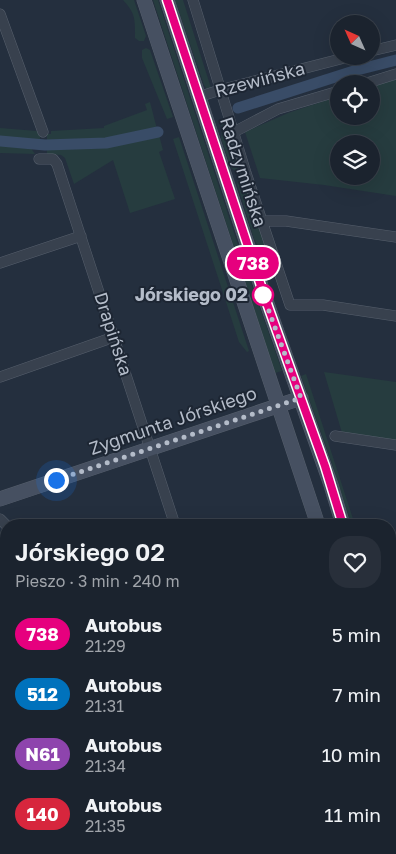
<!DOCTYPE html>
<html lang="pl">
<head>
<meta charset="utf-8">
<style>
  :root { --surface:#1b232e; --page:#282f3a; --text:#f1f3f6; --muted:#a0a4aa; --line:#39404a }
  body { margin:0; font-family:"Golos Text",sans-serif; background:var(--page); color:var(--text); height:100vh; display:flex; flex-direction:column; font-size:19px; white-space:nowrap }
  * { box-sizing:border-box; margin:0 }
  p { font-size:16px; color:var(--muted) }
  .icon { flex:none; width:28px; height:28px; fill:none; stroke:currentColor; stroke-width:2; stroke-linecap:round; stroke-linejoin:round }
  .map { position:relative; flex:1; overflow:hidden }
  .drawer { position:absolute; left:0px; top:519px; width:396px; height:336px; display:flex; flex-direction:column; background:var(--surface); border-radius:20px 20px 0 0; box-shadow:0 5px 20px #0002,0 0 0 1px var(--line) }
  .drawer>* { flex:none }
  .badge { padding:0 10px; border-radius:16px; font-size:18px; line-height:32px }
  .needle { width:32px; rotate:315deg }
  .fabs { position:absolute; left:330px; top:15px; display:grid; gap:10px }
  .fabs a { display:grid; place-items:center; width:50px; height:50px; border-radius:50%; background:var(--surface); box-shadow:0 5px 20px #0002,0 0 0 1px var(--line); font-size:25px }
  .you { position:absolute; width:25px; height:25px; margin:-12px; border:4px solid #fff; border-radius:50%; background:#1a73e8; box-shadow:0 0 0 8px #1a73e833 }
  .map>.badge { position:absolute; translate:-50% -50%; box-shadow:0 0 0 2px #fff }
  .round { display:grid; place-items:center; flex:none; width:52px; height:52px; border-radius:20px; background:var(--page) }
  .overview { display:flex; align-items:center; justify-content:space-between; height:85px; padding:0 15px }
  h1 { font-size:24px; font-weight:600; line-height:38px }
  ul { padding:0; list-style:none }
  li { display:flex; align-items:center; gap:15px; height:60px; padding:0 15px }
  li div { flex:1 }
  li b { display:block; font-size:19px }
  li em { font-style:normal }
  li .badge { min-width:55px; font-weight:700; text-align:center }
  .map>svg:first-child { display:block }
  .green { fill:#263c3f; fill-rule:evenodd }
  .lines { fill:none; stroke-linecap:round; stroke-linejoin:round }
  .canal { stroke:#394c67; stroke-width:11 }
  .street-casing { stroke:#565f6c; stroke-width:11 }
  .secondary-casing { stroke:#565f6c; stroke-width:15 }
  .street { stroke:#38414e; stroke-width:10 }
  .secondary { stroke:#465061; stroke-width:14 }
  .line-casing { stroke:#fff; stroke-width:11 }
  .line { stroke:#e6007e; stroke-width:8 }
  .walk { stroke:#b4bcc9; stroke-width:5; stroke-dasharray:0 9 }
  .stop-dot { fill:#fff; stroke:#e6007e; stroke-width:2.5 }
  .labels { text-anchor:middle; stroke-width:4; stroke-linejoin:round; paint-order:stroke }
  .street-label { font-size:18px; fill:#b4bcc9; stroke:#1d2633 }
  .stop-label { font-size:18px; font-weight:bold; fill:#b4bcc9; stroke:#1d2633; text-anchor:end }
</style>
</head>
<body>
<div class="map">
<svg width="396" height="854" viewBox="0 0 396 854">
  <rect width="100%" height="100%" fill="#242f3e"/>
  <path class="green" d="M123 0H134L146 36 144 41H139L135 38C135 20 136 14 123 0Z
    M153 0H158L241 254 282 371 275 373Z
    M175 0H183L211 88 207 89 204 85Z
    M146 48 150 50 173 117 167 119 142 58V50Z
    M396 77V196L324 185 260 178 245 132 288 113 339 96V116H371V86ZM339 144H371V176H339Z
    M150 102 157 129 111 139 47 141V134H51V131L104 128V126L147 110 145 104Z
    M223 123 227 126 240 167 235 171 231 168 221 138 222 132 221 124Z
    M0 128 37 131 38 133H40V141L0 138Z
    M159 135 163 150 159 152 175 199 130 213 113 160 74 184 65 158 61 155 47 154V147C87 148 120 146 159 135Z
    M179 137 249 351 247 352 239 342 173 139Z
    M0 145 30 147 35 154 0 153Z
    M239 180 246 182 270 257 265 258 254 239 237 184Z
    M324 372 396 382V441L342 433Z
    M306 374 355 525H351L331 461 301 376Z
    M6 789V849H51L35 854H0V791Z
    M390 800 396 818V854L367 849H390Z"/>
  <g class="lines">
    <path class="canal" d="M238 108 357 70 396 60
      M0 141 45 145 106 143 158 132"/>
    <defs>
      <path id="street" d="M193 0 246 173 290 305H323L396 316
        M0 14 43 132
        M371 51 396 45
        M364 84 396 74
        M198 97 220 90 352 56
        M234 132 278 109 339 91
        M39 159H53L57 164 175 525
        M263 221H286L396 237
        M0 263 81 236
        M0 377 114 337
        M335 436 396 445
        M0 519 6 525
        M0 657 6 663
        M0 736 6 734
        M341 849 359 854"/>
      <path id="secondary" d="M144 0 318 525
        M167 0 264 295 331 485 343 525
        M0 499 301 398
        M390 666 396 683
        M390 731 396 748"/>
    </defs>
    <use href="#street" class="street-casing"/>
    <use href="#secondary" class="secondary-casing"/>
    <use href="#street" class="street"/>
    <use href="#secondary" class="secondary"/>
  </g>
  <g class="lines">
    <defs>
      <path id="line" d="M167 0 264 295 325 466 343 525"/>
    </defs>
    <use href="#line" class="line-casing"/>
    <use href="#line" class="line"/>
    <path class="walk" d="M56 480 301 398 263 295"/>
  </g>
  <circle class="stop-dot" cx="263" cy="295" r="10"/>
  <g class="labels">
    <g class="street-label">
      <text transform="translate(260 80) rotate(-15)" y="6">Rzewińska</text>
      <text transform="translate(243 172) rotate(72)" y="6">Radzymińska</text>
      <text transform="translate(113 334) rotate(72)" y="6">Drapińska</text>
      <text transform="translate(173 421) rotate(-19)" y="6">Zygmunta Jórskiego</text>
    </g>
    <g class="stop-label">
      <text x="248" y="301">Jórskiego 02</text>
    </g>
  </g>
</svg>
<div class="fabs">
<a><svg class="needle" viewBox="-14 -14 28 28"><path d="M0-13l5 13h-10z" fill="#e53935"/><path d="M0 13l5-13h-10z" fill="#a0a4aa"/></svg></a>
<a><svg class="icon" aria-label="locate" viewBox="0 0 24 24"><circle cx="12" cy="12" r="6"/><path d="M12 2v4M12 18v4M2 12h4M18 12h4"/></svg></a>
<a><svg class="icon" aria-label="layers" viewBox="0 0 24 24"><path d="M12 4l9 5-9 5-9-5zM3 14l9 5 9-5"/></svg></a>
</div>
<div class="you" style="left:56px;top:480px"></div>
<b class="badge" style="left:253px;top:263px;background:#e6007e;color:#fff">738</b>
<section class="drawer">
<div class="overview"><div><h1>Jórskiego 02</h1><p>Pieszo · 3 min · 240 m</p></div><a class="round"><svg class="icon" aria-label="heart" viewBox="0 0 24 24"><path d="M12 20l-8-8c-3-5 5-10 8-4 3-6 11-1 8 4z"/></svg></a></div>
<ul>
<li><span class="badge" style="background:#e6007e;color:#fff">738</span><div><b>Autobus</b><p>21:29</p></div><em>5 min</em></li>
<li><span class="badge" style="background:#0072bc;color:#fff">512</span><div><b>Autobus</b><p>21:31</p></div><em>7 min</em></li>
<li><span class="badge" style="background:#8e44ad;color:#fff">N61</span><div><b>Autobus</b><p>21:34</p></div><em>10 min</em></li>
<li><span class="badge" style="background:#d7263d;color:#fff">140</span><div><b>Autobus</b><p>21:35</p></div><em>11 min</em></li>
</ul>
</section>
</div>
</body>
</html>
